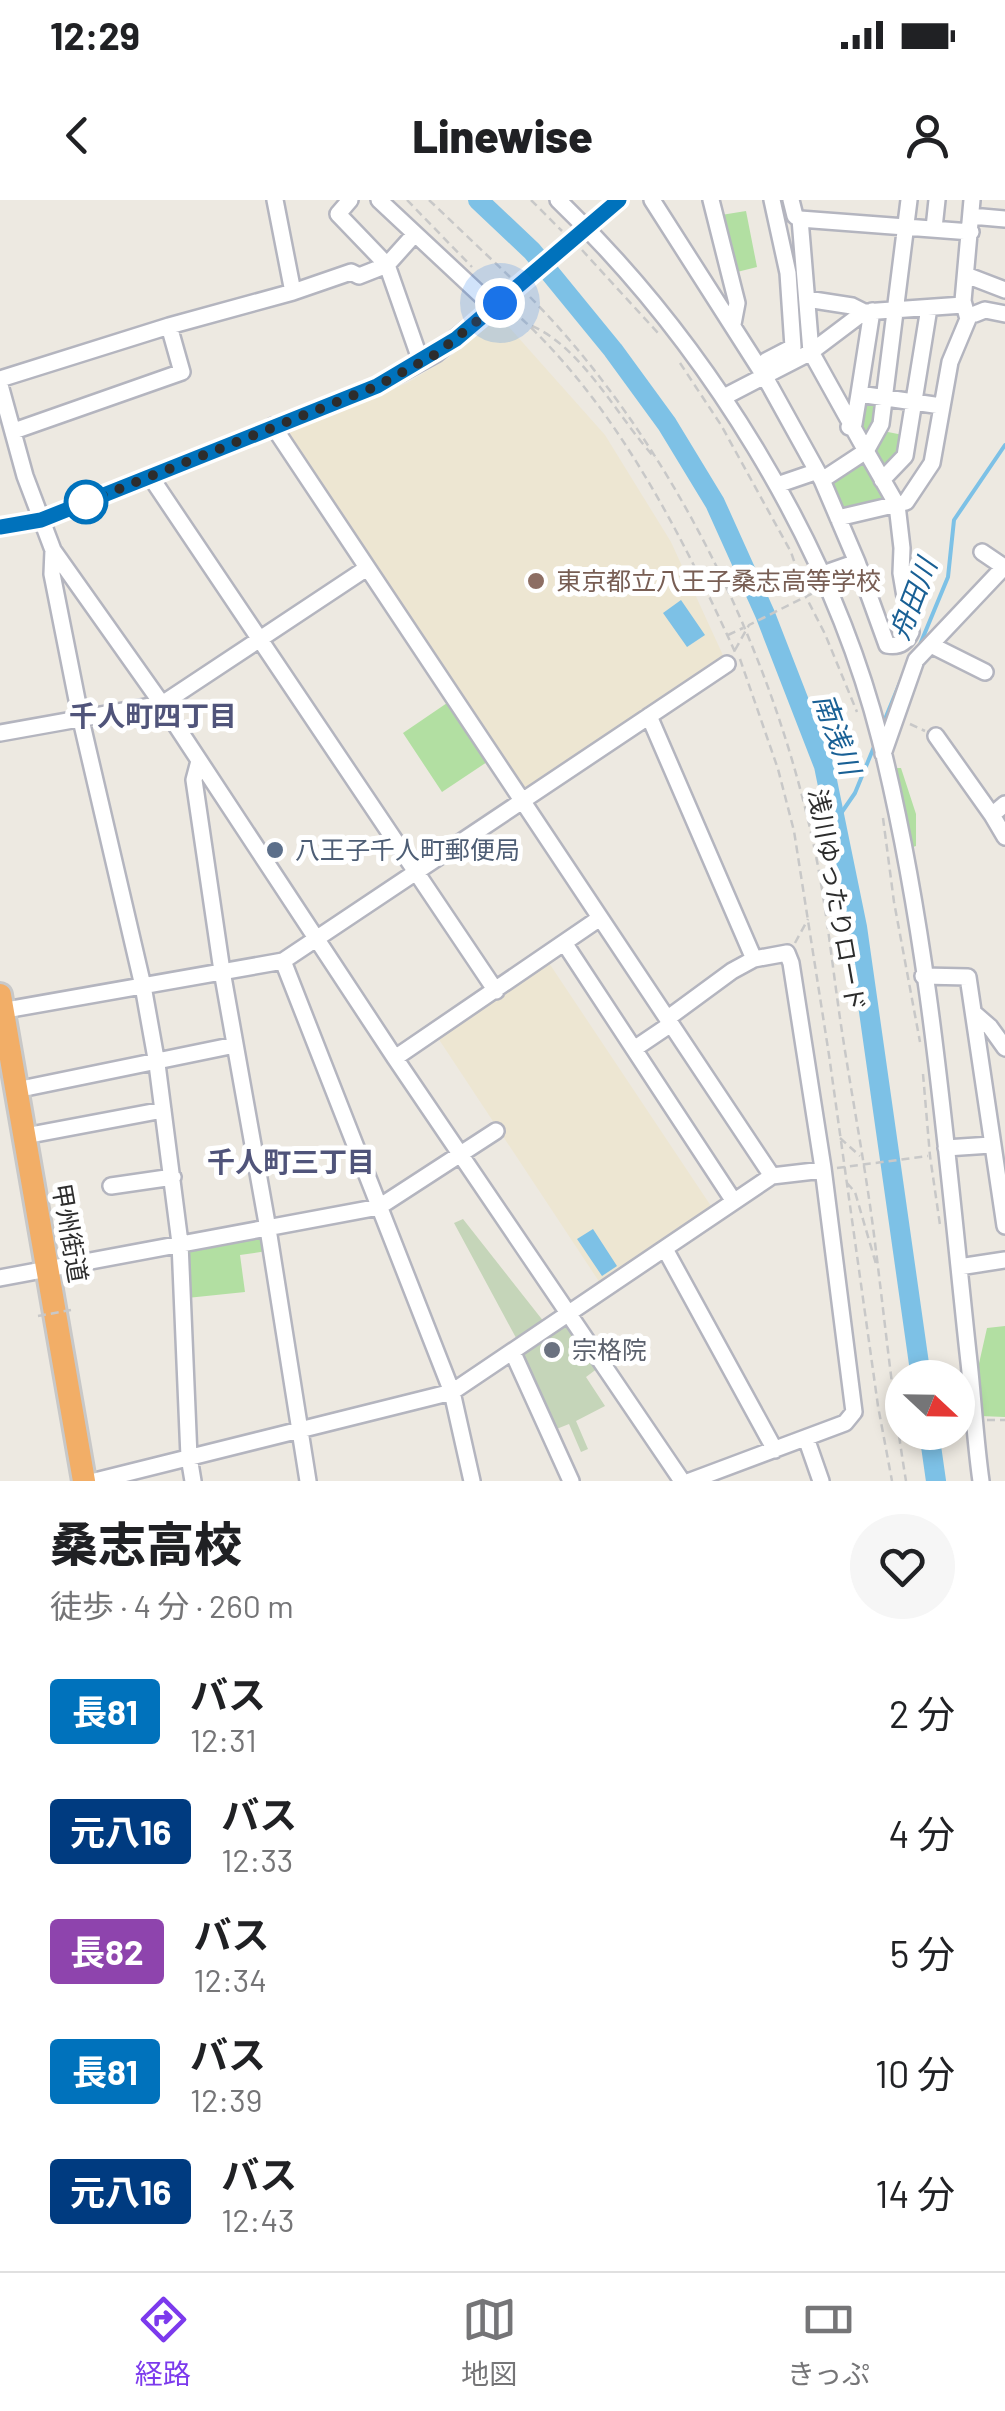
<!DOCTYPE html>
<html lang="ja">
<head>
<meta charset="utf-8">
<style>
  :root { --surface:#fff; --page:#f6f6f6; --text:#202124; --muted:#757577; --line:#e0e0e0; --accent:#7c3aed }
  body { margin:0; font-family:Barlow,"Noto Sans JP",sans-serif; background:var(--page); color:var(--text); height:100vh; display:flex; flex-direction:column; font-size:38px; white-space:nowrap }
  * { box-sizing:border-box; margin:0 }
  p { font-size:32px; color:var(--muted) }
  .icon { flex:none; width:55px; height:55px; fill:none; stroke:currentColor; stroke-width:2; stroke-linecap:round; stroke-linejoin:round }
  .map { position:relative; height:1281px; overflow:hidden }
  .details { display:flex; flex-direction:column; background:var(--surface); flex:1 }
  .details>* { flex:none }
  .badge { padding:0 20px; border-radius:8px; font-size:35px; line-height:65px }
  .needle { width:65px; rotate:112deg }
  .controls { position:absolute; left:885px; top:1160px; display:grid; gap:20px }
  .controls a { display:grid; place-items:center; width:90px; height:90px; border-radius:50%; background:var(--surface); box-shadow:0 5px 15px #0003; font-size:50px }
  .you { position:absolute; width:50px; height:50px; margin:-25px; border:8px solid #fff; border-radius:50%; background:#1a73e8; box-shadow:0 0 0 15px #1a73e833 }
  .map>.badge { position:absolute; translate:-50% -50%; box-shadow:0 0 0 5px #fff }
  .round { display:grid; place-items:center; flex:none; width:105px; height:105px; border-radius:52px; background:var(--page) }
  .headline { display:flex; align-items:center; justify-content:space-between; height:170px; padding:0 50px }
  h1 { font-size:48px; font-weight:800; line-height:75px }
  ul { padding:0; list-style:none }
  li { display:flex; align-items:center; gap:30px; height:120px; padding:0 50px }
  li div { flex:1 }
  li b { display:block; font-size:38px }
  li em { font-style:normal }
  li .badge { min-width:110px; font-weight:700; text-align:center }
  .status { display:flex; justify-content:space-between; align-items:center; height:70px; padding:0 50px; background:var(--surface); direction:ltr }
  .status svg { height:28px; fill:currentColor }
  header { display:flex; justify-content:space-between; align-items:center; height:130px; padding:0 50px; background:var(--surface); font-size:45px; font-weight:800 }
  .menu { display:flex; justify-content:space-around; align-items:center; height:140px; border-top:2px solid var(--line); background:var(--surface); font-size:28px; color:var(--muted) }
  .menu a { display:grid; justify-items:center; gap:5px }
  .menu .active { color:var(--accent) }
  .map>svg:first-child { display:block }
  .education { fill:#ede6d2 }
  .green { fill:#b2dfa2 }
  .cemetery { fill:#c5d5b9 }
  .water { fill:#7dc1e6 }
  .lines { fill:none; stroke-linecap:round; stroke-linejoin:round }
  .stream { stroke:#7dc1e6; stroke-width:4 }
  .river { stroke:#7dc1e6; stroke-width:20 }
  .minor-casing { stroke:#b4b5bf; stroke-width:20 }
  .highway-casing { stroke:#c8c8c8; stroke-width:28 }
  .path { stroke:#c8c8c8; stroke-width:2.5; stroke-dasharray:8 5; stroke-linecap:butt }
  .minor { stroke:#fff; stroke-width:15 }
  .highway { stroke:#f2ae67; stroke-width:22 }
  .minor-bridge-casing { stroke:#b4b5bf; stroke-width:20; stroke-linecap:butt }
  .path-bridge { stroke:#c8c8c8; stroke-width:2.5; stroke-dasharray:8 5; stroke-linecap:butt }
  .minor-bridge { stroke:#fff; stroke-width:15 }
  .line-casing { stroke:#fff; stroke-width:22 }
  .line { stroke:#0072bc; stroke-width:15 }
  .walk { stroke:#2d2d2d; stroke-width:10; stroke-dasharray:0 18 }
  .stop-dot { fill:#fff; stroke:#0072bc; stroke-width:5 }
  .education-dot { fill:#8d6e63; stroke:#fff; stroke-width:4 }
  .service-dot { fill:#5c6f8a; stroke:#fff; stroke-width:4 }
  .worship-dot { fill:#6b7280; stroke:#fff; stroke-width:4 }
  .labels { text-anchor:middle; stroke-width:10; stroke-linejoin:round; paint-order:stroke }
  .education-label { font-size:25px; fill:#785e54; stroke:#fff; text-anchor:start }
  .service-label { font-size:25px; fill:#4e5e75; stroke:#fff; text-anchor:start }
  .street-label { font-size:25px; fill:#2d2d2d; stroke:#fff }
  .worship-label { font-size:25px; fill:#5b616d; stroke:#fff; text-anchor:start }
  .water-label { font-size:28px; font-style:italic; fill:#196095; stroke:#fff }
  .neighbourhood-label { font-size:28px; font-weight:bold; fill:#50547a; stroke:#fff }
</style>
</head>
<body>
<div class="status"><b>12:29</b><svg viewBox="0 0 49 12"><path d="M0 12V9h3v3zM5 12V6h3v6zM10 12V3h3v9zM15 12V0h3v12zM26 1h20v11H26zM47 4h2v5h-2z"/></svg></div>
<header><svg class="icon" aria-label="back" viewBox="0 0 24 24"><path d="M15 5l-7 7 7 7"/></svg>Linewise<svg class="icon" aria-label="person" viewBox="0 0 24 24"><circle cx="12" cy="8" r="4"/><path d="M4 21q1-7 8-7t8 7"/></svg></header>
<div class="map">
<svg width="1005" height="1281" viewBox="0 0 1005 1281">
  <rect width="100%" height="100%" fill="#ede9e1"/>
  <path class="education" d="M500 117 605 235 671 342 727 464 526 597 285 234 407 183 447 159Z
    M549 763 713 1009 602 1086 436 835Z"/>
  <path class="green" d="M746 11 757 67 729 74 715 16Z
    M859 194 885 198 878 230 908 236 882 280 897 305 838 318 822 280 865 251 849 227Z
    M450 501 490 560 442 592 403 533Z
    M894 568H901L916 614V646L910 648Z
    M256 1035 265 1040 267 1051 240 1055 245 1092 187 1098 185 1046Z
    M1005 1126V1217L980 1216 978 1168 987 1128Z"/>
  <path class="cemetery" d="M463 1019 548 1127 563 1116 598 1168 586 1177 605 1206 576 1221 588 1249 581 1252 569 1224 549 1232 513 1153 521 1147 454 1023Z"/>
  <path class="water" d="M681 400 705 435 687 447 663 413Z
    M593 1029 617 1066 602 1076 577 1039Z"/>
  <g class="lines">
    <path class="stream" d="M919 447 948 377 954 320 1005 245
      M883 524 908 463
      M835 622 855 593 876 542"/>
    <path class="river" d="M478 0 532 51 613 150 667 224 715 303 765 414 824 566 857 727 921 1178
      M929 1232 936 1281"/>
    <defs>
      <path id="minor" d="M350 0 338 14 387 65 421 162
        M379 0 487 101 499 103
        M558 0C705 141 830 341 880 539 930 738 946 949 968 1153 973 1196 975 1239 981 1281
        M652 0 765 177 822 280 857 362 887 445C898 447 906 443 911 432L901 373 902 348 897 305 866 251 881 224 909 0
        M711 0 737 103 733 124
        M791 0 795 16 800 19 811 152 866 251 822 280
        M971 16 1005 19
        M800 19 971 32
        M934 28 937 0
        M579 33 619 0
        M966 75 1005 90
        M293 92 351 72 359 76 387 65 413 36
        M807 99 852 106 864 112
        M975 114 985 110 1005 114
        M762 172 766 161 793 147 788 73 772 0
        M0 179 169 126 293 92 275 0
        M0 185 25 276 53 350 162 504 395 858 682 1281
        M859 194 872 111
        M724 197 811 152 864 112 963 105
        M273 226 772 976
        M849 227 854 224 859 194 941 206
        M14 231 182 172 169 126
        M150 276 496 791
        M882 280 905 256 929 108
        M777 285 815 272
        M838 318 906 302 932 263 950 162 968 119 963 101 972 0
        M0 327 41 320 377 186 436 154 509 94
        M53 350 52 374 81 520 143 786 157 864 180 1043 189 1257 193 1281
        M982 352 1004 367
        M820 375 857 362
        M931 445 985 472
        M649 516 754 759 732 771 668 818
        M0 533 162 504 367 368
        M936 536 992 615
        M883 554 916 460 1005 366
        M199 561 194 580 222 771 268 1029 308 1281
        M1005 604 992 615 1005 637
        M565 744 733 1000
        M283 761 452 1192 472 1281
        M923 776 968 777 1005 1026
        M0 811 283 761 727 464
        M975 814 990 827 1005 848
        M634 849 671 824
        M395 858 600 718
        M16 890 235 845
        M25 936 163 910
        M946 948 991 945
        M111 986 173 977
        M665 1049 775 1250
        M959 1067 1005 1060
        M0 1078 379 1007 496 931
        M513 1153 571 1281
        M806 1238 821 1281
        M95 1281 452 1192 772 976 823 970
        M690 1281 845 1223 854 1212 823 968 791 763 787 753 754 759"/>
      <path id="highway" d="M0 795 84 1281"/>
    </defs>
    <use href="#minor" class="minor-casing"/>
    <use href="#highway" class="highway-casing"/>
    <path class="path" d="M407 0 472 67
      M429 0 510 77
      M531 0 562 31
      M582 50 658 133
      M530 97C666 235 765 436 809 624 825 690 831 758 841 825 851 892 864 959 873 1027 884 1112 892 1196 906 1281
      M512 110C613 199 680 331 735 452
      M532 126C583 148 618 218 655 258
      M680 163 721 225 791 352 806 397 825 434 857 512
      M728 435 743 428
      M735 450 749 425 815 392
      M740 459 778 569 794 631 829 855 878 1206 892 1281
      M910 524 925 531
      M883 618 894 702 920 842
      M795 743 808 719
      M923 874 930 956 940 1025
      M840 938 860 956
      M837 968 928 956
      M847 983 855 992 876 1064
      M987 1220H1005"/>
    <use href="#minor" class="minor"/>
    <use href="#highway" class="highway"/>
    <defs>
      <path id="minor-bridge" d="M509 94 576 36"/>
    </defs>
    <use href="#minor-bridge" class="minor-bridge-casing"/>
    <path class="path-bridge" d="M38 1116 71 1110"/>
    <use href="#minor-bridge" class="minor-bridge"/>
  </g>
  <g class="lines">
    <defs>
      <path id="line" d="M0 327 41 320 377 186 456 139 619 0"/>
    </defs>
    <use href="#line" class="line-casing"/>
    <use href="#line" class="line"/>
    <path class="walk" d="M86 302 377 186 436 154 500 103"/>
  </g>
  <circle class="stop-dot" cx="86" cy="302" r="20"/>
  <circle class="education-dot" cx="536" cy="381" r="10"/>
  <circle class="service-dot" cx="275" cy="650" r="10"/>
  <circle class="worship-dot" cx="552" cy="1150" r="10"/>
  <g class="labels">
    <g class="education-label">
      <text x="556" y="390">東京都立八王子桑志高等学校</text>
    </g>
    <g class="service-label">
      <text x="295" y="659">八王子千人町郵便局</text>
    </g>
    <g class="street-label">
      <text transform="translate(837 700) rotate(80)" y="9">浅川ゆったりロード</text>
      <text transform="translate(70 1033) rotate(80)" y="9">甲州街道</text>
    </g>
    <g class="worship-label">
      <text x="572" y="1159">宗格院</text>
    </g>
    <g class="water-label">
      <text transform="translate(913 399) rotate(-69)" y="10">舟田川</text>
      <text transform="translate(837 534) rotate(70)" y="10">南浅川</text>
    </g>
    <g class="neighbourhood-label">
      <text x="153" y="526">千人町四丁目</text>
      <text x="291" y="972">千人町三丁目</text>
    </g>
  </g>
</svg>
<div class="controls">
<a><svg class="needle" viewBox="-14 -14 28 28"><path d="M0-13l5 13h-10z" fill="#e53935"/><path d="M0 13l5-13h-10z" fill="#757577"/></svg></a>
</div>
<div class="you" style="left:500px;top:103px"></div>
</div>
<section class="details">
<div class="headline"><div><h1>桑志高校</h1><p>徒歩 · 4 分 · 260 m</p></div><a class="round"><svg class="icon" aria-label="heart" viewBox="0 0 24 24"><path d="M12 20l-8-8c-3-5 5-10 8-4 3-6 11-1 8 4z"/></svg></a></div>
<ul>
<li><span class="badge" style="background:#0072bc;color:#fff">長81</span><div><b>バス</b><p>12:31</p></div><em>2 分</em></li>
<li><span class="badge" style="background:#003b80;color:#fff">元八16</span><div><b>バス</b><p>12:33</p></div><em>4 分</em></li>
<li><span class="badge" style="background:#8e44ad;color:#fff">長82</span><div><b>バス</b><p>12:34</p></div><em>5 分</em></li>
<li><span class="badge" style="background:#0072bc;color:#fff">長81</span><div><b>バス</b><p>12:39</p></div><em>10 分</em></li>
<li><span class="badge" style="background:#003b80;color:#fff">元八16</span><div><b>バス</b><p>12:43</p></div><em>14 分</em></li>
</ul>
</section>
<nav class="menu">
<a class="active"><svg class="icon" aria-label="directions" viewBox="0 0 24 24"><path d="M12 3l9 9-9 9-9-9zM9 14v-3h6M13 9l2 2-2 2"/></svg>経路</a>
<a><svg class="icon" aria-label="map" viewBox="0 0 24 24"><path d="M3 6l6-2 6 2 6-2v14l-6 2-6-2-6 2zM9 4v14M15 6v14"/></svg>地図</a>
<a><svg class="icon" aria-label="tickets" viewBox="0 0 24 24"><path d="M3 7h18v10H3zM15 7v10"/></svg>きっぷ</a>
</nav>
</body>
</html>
